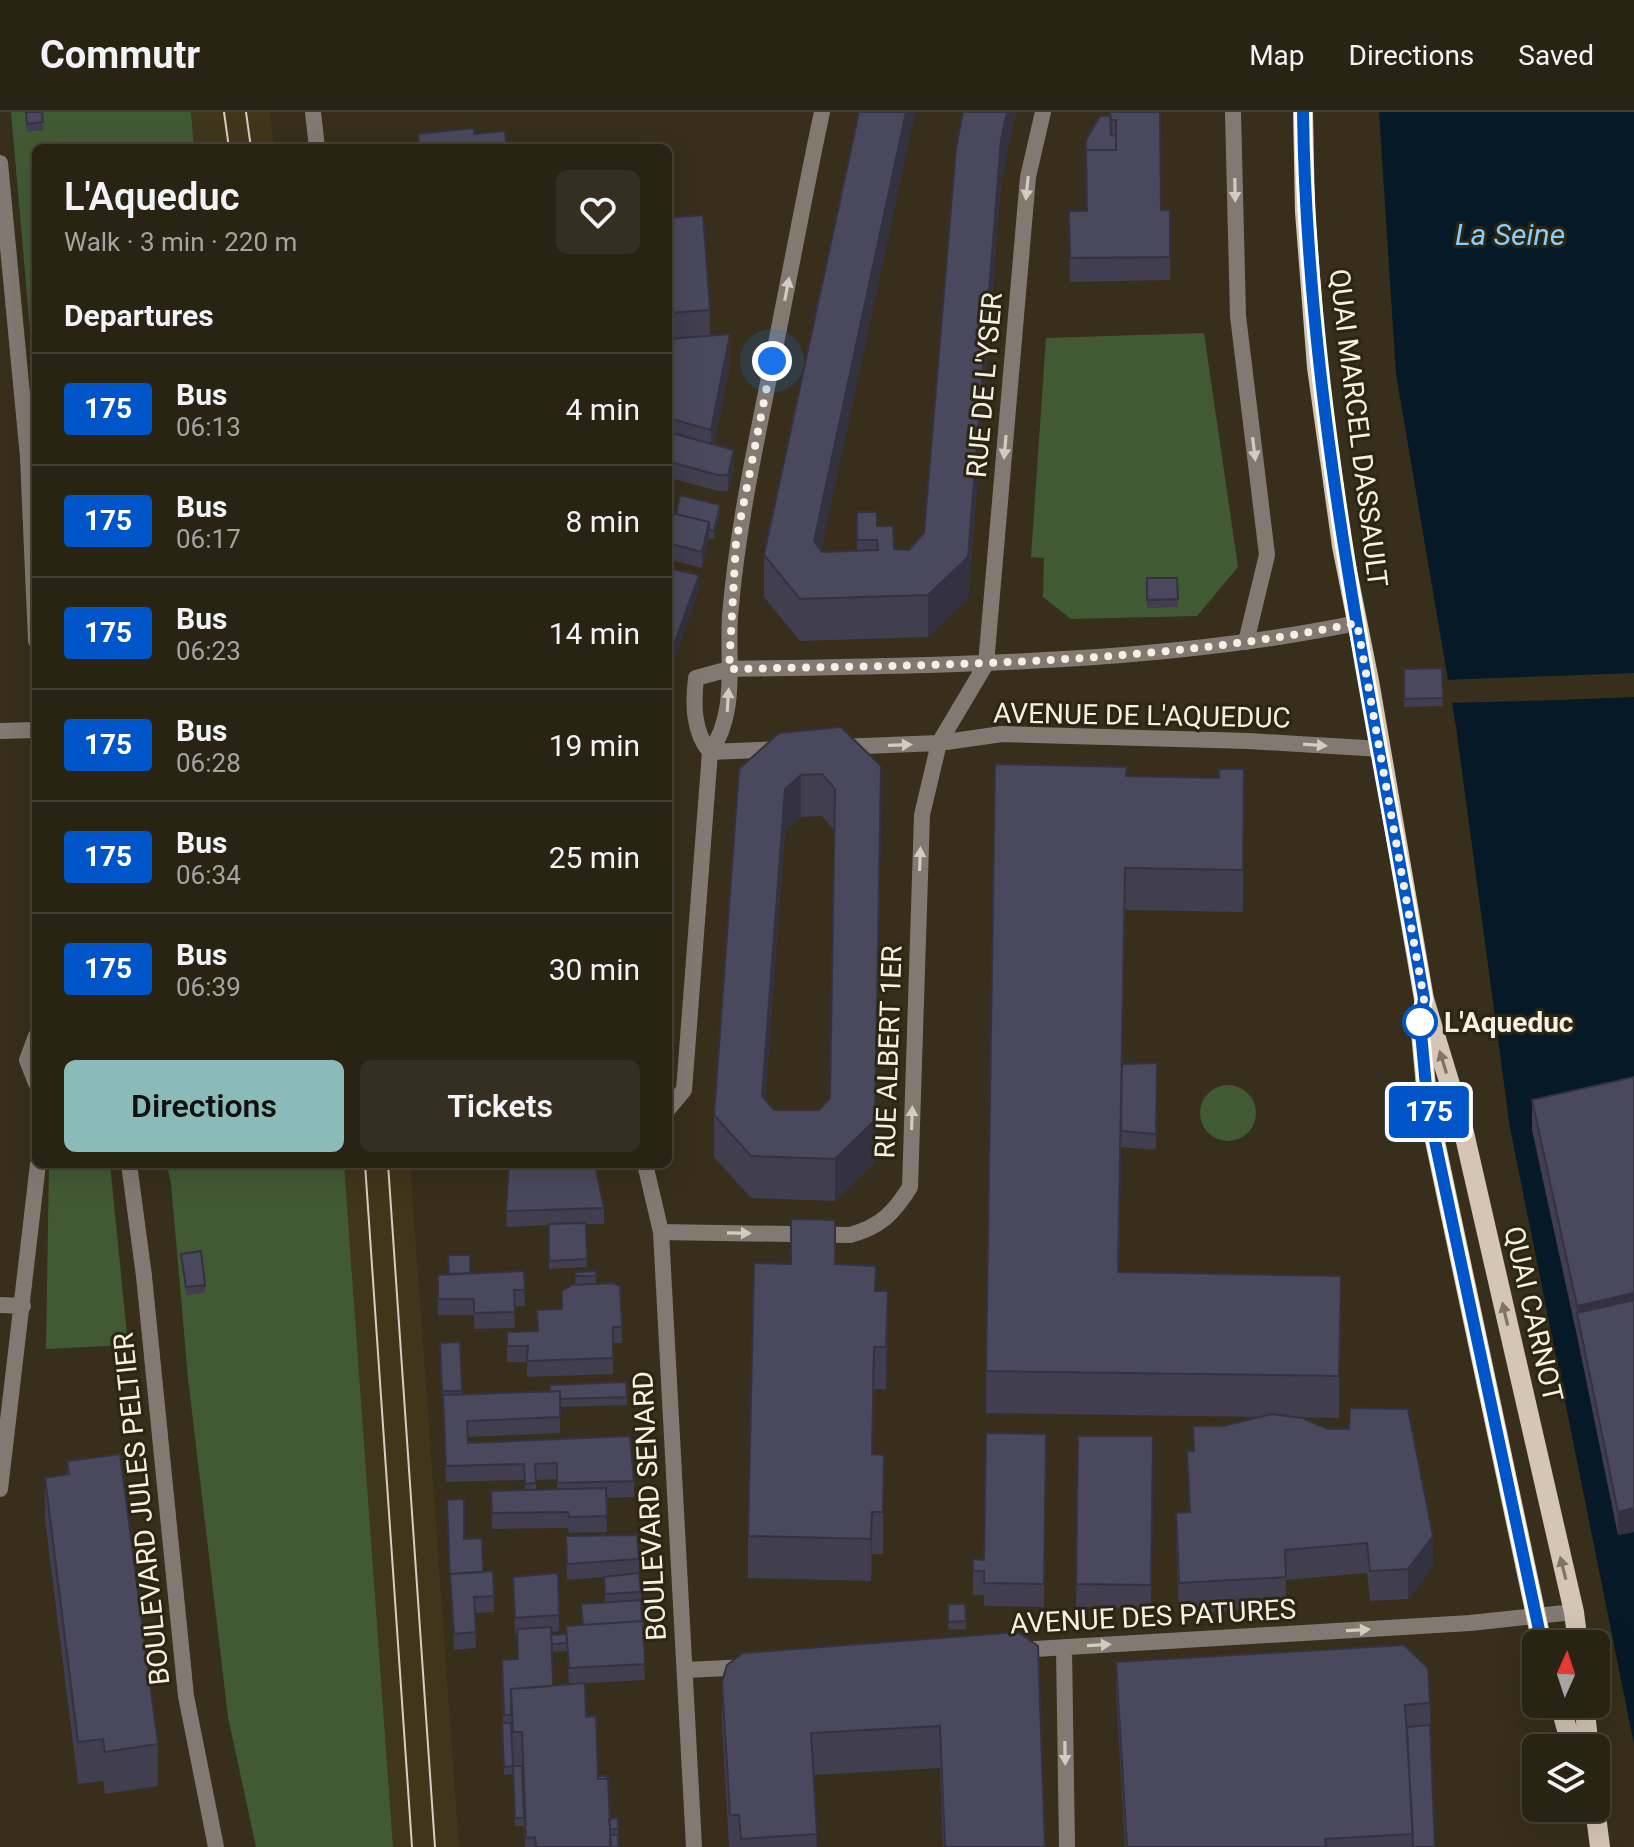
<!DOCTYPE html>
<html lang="en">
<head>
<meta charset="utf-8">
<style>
  :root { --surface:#292314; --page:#352f22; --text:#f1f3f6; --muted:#a5a4a0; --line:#454034; --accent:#8bbbb9 }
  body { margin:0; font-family:Roboto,sans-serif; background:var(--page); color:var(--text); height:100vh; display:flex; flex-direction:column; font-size:30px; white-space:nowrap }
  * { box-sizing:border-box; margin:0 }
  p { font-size:26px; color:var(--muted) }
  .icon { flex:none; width:44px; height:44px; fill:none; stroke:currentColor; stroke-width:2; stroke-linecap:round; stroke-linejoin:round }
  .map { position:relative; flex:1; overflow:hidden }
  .side { position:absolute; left:32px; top:32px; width:640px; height:1024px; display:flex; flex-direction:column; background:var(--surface); border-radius:12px; box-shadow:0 8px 32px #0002,0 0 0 2px var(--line) }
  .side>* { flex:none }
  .badge { padding:0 16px; border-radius:6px; font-size:28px; line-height:52px }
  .needle { width:52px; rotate:3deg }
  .buttons { position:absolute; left:1522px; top:1518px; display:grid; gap:16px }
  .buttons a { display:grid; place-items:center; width:88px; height:88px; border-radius:12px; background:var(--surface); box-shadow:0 8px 32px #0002,0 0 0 2px var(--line); font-size:40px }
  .you { position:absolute; width:40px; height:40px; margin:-20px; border:6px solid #fff; border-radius:50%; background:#1a73e8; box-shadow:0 0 0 12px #1a73e833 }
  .map>.badge { position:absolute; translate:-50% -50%; box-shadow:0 0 0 4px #fff }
  h2 { padding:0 32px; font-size:30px; line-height:72px }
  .round { display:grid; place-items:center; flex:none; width:84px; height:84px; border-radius:12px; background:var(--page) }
  .summary { display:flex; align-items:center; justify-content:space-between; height:136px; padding:0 32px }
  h1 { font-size:38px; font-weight:600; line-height:60px }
  .primary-button { display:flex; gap:16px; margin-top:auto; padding:16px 32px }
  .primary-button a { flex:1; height:92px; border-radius:12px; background:var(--accent); color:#111; font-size:32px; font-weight:600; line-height:92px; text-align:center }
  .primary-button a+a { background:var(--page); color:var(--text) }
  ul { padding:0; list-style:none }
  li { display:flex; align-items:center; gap:24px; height:112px; padding:0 32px; border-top:2px solid var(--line) }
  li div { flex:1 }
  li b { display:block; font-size:30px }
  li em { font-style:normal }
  li .badge { min-width:88px; font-weight:700; text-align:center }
  header { display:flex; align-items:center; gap:48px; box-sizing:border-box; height:112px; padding:0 40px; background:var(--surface); border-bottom:2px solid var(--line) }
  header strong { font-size:38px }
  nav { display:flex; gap:44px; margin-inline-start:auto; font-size:28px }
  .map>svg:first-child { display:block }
  .built { fill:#40361b }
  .green { fill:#425a34 }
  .water { fill:#051926 }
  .pier { fill:#372f1b }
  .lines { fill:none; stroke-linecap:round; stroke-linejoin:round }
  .lane { stroke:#827a72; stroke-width:16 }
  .street { stroke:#827a72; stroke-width:16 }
  .primary { stroke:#d4c5b4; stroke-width:20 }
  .tram { stroke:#d5cfc2; stroke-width:2 }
  .wall { fill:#403e4f; fill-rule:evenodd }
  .shaded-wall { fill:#343240 }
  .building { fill:#4a485c; stroke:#343240; stroke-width:2; fill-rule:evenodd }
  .oneway { fill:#d2cdc2 }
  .oneway2 { fill:#807563 }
  .line-casing { stroke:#fff; stroke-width:18 }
  .line { stroke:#0055c8; stroke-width:12 }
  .walk { stroke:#f5f0e4; stroke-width:8; stroke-dasharray:0 14.4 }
  .stop-dot { fill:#fff; stroke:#0055c8; stroke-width:4 }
  .labels { text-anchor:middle; stroke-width:6; stroke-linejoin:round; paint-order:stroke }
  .street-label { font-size:28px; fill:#f5f0e4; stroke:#2c2512 }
  .stop-label { font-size:28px; font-weight:bold; fill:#f5f0e4; stroke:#2c2512; text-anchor:start }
  .water-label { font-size:30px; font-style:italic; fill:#86cefe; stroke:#2c2512 }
</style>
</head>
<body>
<header>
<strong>Commutr</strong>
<nav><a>Map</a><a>Directions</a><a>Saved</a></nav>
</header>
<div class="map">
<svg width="1634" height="1735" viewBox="0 0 1634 1735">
  <rect width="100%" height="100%" fill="#372f1b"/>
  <path class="built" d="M191 0H270L274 36H194Z
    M344 1052H410L459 1735H393Z"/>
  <path class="green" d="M11 0H191L194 36H36V286Z
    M1204 221 1238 455 1197 504 1071 507 1043 485 1044 446 1031 445 1046 226Z
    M1200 1001a28 28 0 1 1 56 0a28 28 0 1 1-56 0Z
    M49 1052H110L128 1233 46 1237Z
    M166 1052H344L393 1735H256L228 1605 188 1266 171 1071Z"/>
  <path class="water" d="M1379 0H1634V1632L1510 1016 1456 615 1396 262Z"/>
  <path class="pier" d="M1634 561V585L1561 588 1447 591 1442 568Z"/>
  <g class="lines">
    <path class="lane" d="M1233 0 1238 204 1267 443 1246 530"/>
    <path class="street" d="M313 0 317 36
      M822 0C804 84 789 168 772 251 755 336 737 418 730 504 727 550 738 601 710 640 693 620 693 592 696 566L729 557C937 553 1152 553 1357 511
      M0 51 28 345 36 529
      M0 619 36 618
      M839 635 939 631 1002 622 1249 629 1381 637
      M36 924 27 948 36 971
      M668 997 684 978 710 640 780 637
      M129 1052 144 1164 186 1584 216 1735
      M645 1052 661 1120 694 1735
      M661 1120 850 1123C880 1115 894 1101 910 1075L922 703 939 631 986 552 1028 65 1043 0
      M0 1193 23 1194
      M0 1377 38 1052
      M1064 1535 1067 1735
      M1018 1538 1470 1511 1574 1500
      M686 1558 748 1555"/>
    <path class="primary" d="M1303 0 1305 100 1317 255 1342 434 1369 569 1424 887 1462 1012 1574 1500 1578 1532
      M1422 898 1420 910 1428 996 1542 1532
      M1560 1592 1572 1636
      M1584 1592 1589 1636
      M1595 1696 1600 1735"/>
    <path class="tram" d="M224 0 229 36
      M246 0 251 36
      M365 1052 412 1735
      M388 1052 435 1735"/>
  </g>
  <path class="wall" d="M25 0H42L43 18 27 20Z
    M915 0 821 438 822 440 857 439V400L877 414 894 437 909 438 924 421 963 0H1016L1001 70 968 487 928 525 800 529 764 485V443Z
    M1110 0H1160L1161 98H1170V168L1070 170 1069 99H1087L1110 4Z
    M668 106 710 198V224L730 252 714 333 734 354 728 379H718L670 366V361H668Z
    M668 400 676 402 720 401 714 427 709 426 702 456 668 447Z
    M1147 466H1177L1178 495 1147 496Z
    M1442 556 1443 594 1404 595V557Z
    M779 621 881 696 875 1050 835 1089 751 1086 714 1045V1003ZM822 704 834 718 830 986 819 998H774L765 987 785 719 801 705Z
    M1244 657 1243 800 1125 798 1122 952 1157 951 1156 1038 1121 1035 1119 1160 1341 1206 1339 1306 1296 1305 1433 1454 1408 1487 1370 1489 1367 1461 1286 1468V1495L1179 1502 1176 1431V1401L1189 1400 1187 1339H1193V1314H1223L1261 1305 986 1301V1259L1127 664 1219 666Z
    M1634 965V1420L1618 1423 1577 1224 1532 1018V988Z
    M502 1052H595L604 1096V1112H586L587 1155 549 1157V1113L506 1115 509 1056H502Z
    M181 1142 205 1173V1181L186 1183Z
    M835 1152 876 1179 888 1221 886 1277H874L873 1342 884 1385 883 1442H872L871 1469 748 1466V1424Z
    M524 1159 525 1194H514L515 1216 474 1217V1203H438V1163Z
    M596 1159V1172L622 1215V1231H613V1262L527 1265V1250H507V1220L538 1219 592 1172H575L576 1160Z
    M460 1230 462 1282 550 1280 626 1270 627 1293 560 1295V1321L467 1325 468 1331 634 1369V1385L606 1386 607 1420 569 1421 568 1416 492 1417 491 1379 525 1378 524 1368 446 1370 440 1231ZM557 1367V1377L536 1378V1368Z
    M1046 1322 1044 1495 984 1494V1483H973V1459L984 1448Z
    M1078 1324H1153L1151 1496 1076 1495Z
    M67 1349 158 1632V1674L105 1682 103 1669 78 1672 45 1408V1366L67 1363Z
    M447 1388 464 1427 483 1460 493 1459 494 1500 475 1501 476 1536 454 1538Z
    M566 1424 639 1447 645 1568 569 1572 567 1539 552 1540 553 1574 586 1605 598 1664 609 1707 618 1706V1735H525L524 1711V1714H515L513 1662 504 1663 502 1564 518 1547 517 1522H515L513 1465 559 1503V1519L551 1520V1523L566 1522 582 1513 605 1490 604 1465 567 1468Z
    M948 1492H965L966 1517 948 1518Z
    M1018 1520 1045 1735H943L940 1656 813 1663 817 1735H729L722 1612V1570Z
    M1116 1550 1430 1591 1435 1735H1125L1116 1580Z"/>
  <path class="shaded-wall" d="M906 0H915L814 471V429Z
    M1007 0H1016L1001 70 968 487 928 525V483L1001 28Z
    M730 222V252L711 348V318Z
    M734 338V354L728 379V363Z
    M720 393V401L714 427V419Z
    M709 410V426L702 456V440Z
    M699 463V479L673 551 668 555V539Z
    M881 654 875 1050 835 1089V1047Z
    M801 663V705L785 719 762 1026V984L785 677Z
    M1125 756V798L1118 1202V1160Z
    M674 780V796L668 929V888Z
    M1341 1164V1206L1339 1306V1264Z
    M888 1179V1221L886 1277V1235Z
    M1634 1181V1212L1577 1201V1194Z
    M884 1343V1385L883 1442V1400Z
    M1634 1396V1420L1618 1423V1400Z
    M872 1400V1442L871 1469V1427Z
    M1433 1424V1454L1408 1487V1457Z"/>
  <path class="building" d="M26 0H42L43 10 27 12Z
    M859 0H906L814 429 822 440 878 438 877 428H857V400H877V414H893L894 437 909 438 924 421 956 36 963 0H1007L1001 28 968 445 928 483 800 487 764 443Z
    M1110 0H1160L1161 98H1170V145L1070 146 1069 99H1087L1086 38H1116V8H1111Z
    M1100 4H1110L1111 23 1116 24V38H1086V54V28Z
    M474 16V22L505 19 507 36H419L418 22Z
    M703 103 710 198 668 201V106Z
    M730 222 711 318 668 306V227Z
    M668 320 734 338 728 363H718L670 350 671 346 668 345Z
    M680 383 720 393 714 419 709 418V410L676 402Z
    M668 400 709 410 702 440 668 431Z
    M668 456 699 463 673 535 668 539Z
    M1147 466H1177L1178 487 1147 488Z
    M1442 556 1443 586 1404 587V557Z
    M841 615 881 654 875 1008 835 1047 751 1044 714 1003 739 657 779 621ZM822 662 835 677 830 986 819 998H774L762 984 785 677 801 663Z
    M995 652 1127 655 1126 664 1219 666V657H1244L1243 758 1125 756 1118 1160 1341 1164 1339 1264 986 1259Z
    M668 659 674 780 672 834V808L668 809Z
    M672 808 668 888V809Z
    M1157 951 1156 1022 1121 1019 1122 952Z
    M1634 965V1181L1577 1194 1532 988Z
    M509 1052H595L604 1096 506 1099Z
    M791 1107 835 1108V1152L876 1154 875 1179H888L886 1235H874L872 1342 884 1343 883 1400H872L871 1427 748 1424 754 1151 791 1152Z
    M586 1111 587 1147 549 1149V1112Z
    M201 1139 205 1173 186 1175 181 1142Z
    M448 1143H470V1161L449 1162Z
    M524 1159 525 1178H514L515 1200 474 1201V1187H438V1163Z
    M596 1159V1164H575L576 1160Z
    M612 1171 620 1174 622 1215H613V1246L527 1249 528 1234H507V1220L538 1219 537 1198 562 1197V1179L572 1173Z
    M1634 1188V1396L1618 1400 1577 1201Z
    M460 1230 462 1279H442L440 1231Z
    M626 1270 627 1285 560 1287V1279L550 1280V1273Z
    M560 1279V1305L467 1309 468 1331 630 1324 634 1369 557 1371V1351L535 1352 536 1371 525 1372 524 1352 446 1354 443 1283Z
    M1350 1296 1408 1297 1433 1424 1408 1457 1370 1459 1367 1431 1285 1438 1286 1465 1179 1471 1176 1401 1190 1400 1187 1339H1194L1193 1314H1223L1272 1302 1302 1306 1328 1317H1349Z
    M986 1321 1046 1322 1044 1472 984 1471V1459H973V1447L984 1448Z
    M1078 1324H1153L1151 1473 1076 1472Z
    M120 1342 158 1632 105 1640 103 1627 78 1630 45 1366 69 1362 67 1349Z
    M606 1376 607 1404 569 1405 568 1400 492 1401 491 1379Z
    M464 1387V1427L482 1426 483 1460 450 1462V1470L447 1388Z
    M637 1423 639 1447 567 1452 566 1424Z
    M493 1459 494 1484 474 1485 476 1520 454 1522 450 1462Z
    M558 1461 559 1503 515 1506 513 1465Z
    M639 1461 641 1480 605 1482 604 1465Z
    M641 1488 642 1509 583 1513 581 1492Z
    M948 1492H965L966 1509 948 1510Z
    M643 1509 645 1552 569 1556 566 1514Z
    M551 1515 553 1574 511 1577V1603H504L502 1548 518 1547 517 1517Z
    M1018 1520 1038 1534 1045 1735H945L940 1614 811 1621 817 1722 741 1727 739 1703H730L722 1570 727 1553 743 1541Z
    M566 1522 567 1531 552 1532 551 1523Z
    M1404 1533 1428 1556 1430 1591 1405 1593 1413 1722 1325 1727 1326 1735H1127L1116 1550Z
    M585 1571 586 1605 596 1604 598 1667H608L611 1735H536L535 1725 526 1726 522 1620H513L511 1577Z
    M502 1611H511L513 1654 504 1655Z
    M1430 1613 1435 1735H1413L1407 1615Z
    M513 1654H522L524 1706H515Z
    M598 1664H607V1667H598Z
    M618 1706V1717H610L609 1707Z
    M610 1723H618V1735H610Z"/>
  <defs><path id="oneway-solid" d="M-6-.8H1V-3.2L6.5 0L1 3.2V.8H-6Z" transform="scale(2)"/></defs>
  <g class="oneway">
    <use href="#oneway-solid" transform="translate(1027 76) rotate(96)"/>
    <use href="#oneway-solid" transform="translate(1235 78) rotate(89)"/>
    <use href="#oneway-solid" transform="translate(787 177) rotate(-79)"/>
    <use href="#oneway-solid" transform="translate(1005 335) rotate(95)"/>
    <use href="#oneway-solid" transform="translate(1254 337) rotate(83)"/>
    <use href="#oneway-solid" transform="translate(728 588) rotate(-86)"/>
    <use href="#oneway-solid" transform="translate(900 633) rotate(-2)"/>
    <use href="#oneway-solid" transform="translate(1315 633) rotate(4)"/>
    <use href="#oneway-solid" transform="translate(920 747) rotate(-88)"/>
    <use href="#oneway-solid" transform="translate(912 1006) rotate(-88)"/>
    <use href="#oneway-solid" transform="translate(739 1121) rotate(1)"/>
    <use href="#oneway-solid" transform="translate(1358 1518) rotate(-3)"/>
    <use href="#oneway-solid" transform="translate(1099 1533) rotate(-3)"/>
    <use href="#oneway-solid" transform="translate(1065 1641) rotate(89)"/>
  </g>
  <g class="oneway2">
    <use href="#oneway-solid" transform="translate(1443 950) rotate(-107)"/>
    <use href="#oneway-solid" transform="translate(1505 1202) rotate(-103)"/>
    <use href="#oneway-solid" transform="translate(1563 1456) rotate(-104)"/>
  </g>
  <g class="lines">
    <defs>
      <path id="line" d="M1303 0C1307 302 1373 591 1424 887L1420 910 1428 996 1542 1532"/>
    </defs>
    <use href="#line" class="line-casing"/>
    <use href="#line" class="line"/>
    <path class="walk" d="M772 249 736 430 729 557C936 553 1154 553 1357 511L1424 887 1420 910"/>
  </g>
  <circle class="stop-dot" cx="1420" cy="910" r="16"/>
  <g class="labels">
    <g class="street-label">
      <text transform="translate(984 273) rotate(-85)" y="10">RUE DE L'YSER</text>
      <text transform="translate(1359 316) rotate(83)" y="10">QUAI MARCEL DASSAULT</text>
      <text transform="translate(1142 603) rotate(1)" y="10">AVENUE DE L'AQUEDUC</text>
      <text transform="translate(888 940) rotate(-88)" y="10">RUE ALBERT 1ER</text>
      <text transform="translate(1534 1202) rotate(77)" y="10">QUAI CARNOT</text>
      <text transform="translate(649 1394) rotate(-93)" y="10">BOULEVARD SENARD</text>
      <text transform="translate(141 1397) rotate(-96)" y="10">BOULEVARD JULES PELTIER</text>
      <text transform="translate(1153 1504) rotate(-3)" y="10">AVENUE DES PATURES</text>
    </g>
    <g class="stop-label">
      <text x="1444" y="920">L'Aqueduc</text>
    </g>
    <g class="water-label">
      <text x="1510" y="133">La Seine</text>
    </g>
  </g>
</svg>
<div class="buttons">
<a><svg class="needle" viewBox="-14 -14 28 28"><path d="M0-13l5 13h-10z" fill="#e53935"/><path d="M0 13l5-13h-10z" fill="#a5a4a0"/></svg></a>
<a><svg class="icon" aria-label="layers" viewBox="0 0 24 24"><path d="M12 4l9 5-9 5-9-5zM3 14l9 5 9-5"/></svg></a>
</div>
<div class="you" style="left:772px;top:249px"></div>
<b class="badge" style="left:1429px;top:1000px;background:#0055c8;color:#fff">175</b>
<section class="side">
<div class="summary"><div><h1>L'Aqueduc</h1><p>Walk · 3 min · 220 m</p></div><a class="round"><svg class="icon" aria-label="heart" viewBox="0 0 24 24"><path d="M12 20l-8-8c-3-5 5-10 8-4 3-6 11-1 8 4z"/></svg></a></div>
<h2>Departures</h2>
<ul>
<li><span class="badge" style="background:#0055c8;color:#fff">175</span><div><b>Bus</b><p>06:13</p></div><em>4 min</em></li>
<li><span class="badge" style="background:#0055c8;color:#fff">175</span><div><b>Bus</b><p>06:17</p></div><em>8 min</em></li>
<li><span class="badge" style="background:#0055c8;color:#fff">175</span><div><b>Bus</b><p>06:23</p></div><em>14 min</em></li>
<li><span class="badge" style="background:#0055c8;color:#fff">175</span><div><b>Bus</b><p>06:28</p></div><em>19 min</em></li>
<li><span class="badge" style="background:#0055c8;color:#fff">175</span><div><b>Bus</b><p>06:34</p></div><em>25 min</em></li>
<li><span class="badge" style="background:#0055c8;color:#fff">175</span><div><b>Bus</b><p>06:39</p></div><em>30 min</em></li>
</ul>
<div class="primary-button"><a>Directions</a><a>Tickets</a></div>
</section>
</div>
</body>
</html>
